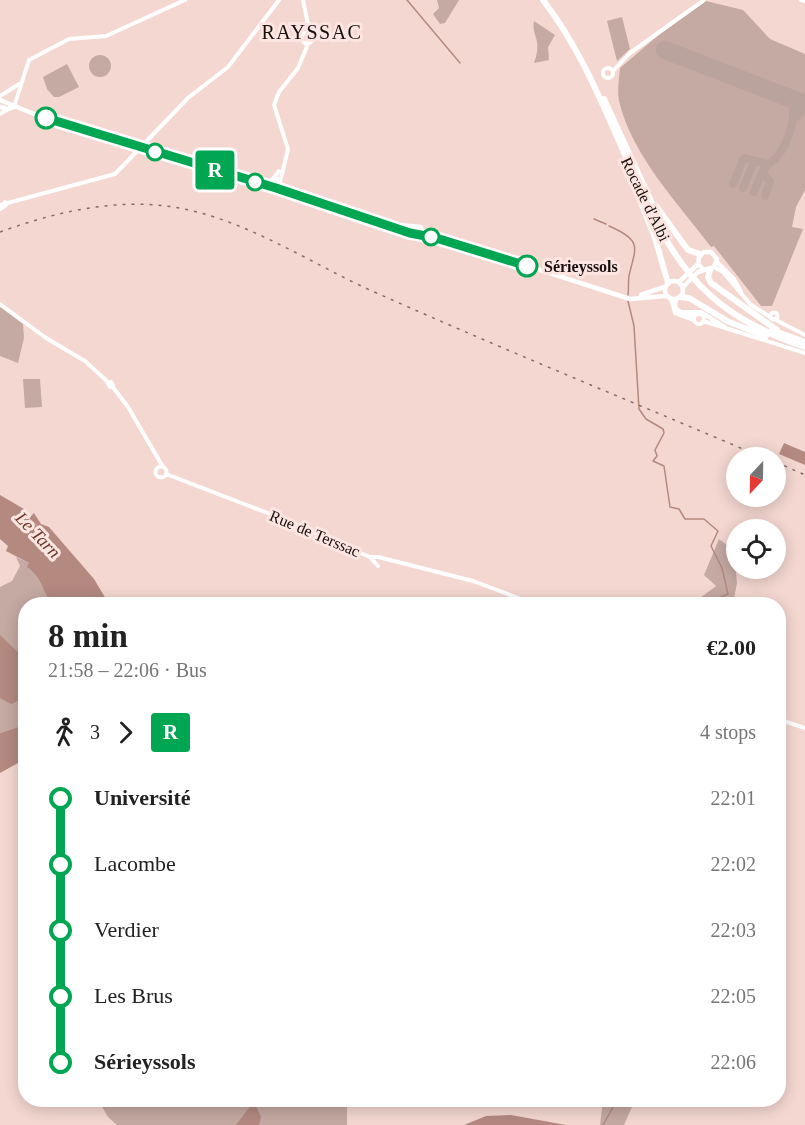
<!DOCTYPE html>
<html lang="en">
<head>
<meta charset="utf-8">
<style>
  :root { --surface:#fff; --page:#f6f6f6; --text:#222; --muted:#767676 }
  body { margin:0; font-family:Georgia,serif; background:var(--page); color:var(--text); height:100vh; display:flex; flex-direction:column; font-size:22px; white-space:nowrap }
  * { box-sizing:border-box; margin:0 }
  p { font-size:20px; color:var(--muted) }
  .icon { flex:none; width:33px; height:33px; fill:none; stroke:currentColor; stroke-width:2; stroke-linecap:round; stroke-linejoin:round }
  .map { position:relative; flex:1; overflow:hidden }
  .side { position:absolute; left:18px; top:597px; width:768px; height:510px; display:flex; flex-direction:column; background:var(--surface); border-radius:24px; box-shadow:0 3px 15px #0003 }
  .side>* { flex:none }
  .badge { padding:0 12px; border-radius:4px; font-size:21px; line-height:39px }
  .needle { width:39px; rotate:202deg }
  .fabs { position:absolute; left:726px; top:447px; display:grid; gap:12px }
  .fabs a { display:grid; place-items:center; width:60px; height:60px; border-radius:50%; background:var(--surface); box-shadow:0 3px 15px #0003; font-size:30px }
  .map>.badge { position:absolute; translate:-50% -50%; box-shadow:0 0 0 3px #fff }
  .legs { display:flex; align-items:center; gap:9px; height:66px; padding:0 30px; font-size:20px }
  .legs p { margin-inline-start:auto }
  .head { display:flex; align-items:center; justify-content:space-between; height:102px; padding:0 30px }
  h1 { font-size:33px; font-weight:800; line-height:45px }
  ul { padding:0 30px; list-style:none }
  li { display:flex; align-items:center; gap:21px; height:66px; font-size:22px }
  li i { display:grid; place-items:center; width:9px; height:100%; margin:0 8px; background:currentColor }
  li i::after { content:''; width:15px; height:15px; margin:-8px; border:4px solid; border-radius:50%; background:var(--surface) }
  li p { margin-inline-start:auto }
  li:first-child i { background:linear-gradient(#0000 50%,currentColor 0) }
  li:last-child i { background:linear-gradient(currentColor 50%,#0000 0) }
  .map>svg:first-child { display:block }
  .green { fill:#c5a9a3 }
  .water { fill:#b38980 }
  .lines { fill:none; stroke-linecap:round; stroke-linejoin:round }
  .stream { stroke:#b38980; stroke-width:1.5 }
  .taxiway { stroke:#baa29d; stroke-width:8 }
  .runway { stroke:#baa29d; stroke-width:18 }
  .secondary { stroke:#fff; stroke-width:4 }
  .primary { stroke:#fff; stroke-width:4.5 }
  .highway { stroke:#fff; stroke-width:6 }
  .rail { stroke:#7f6d69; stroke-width:1.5; stroke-dasharray:3 6; stroke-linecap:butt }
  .line-1-casing { stroke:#fff; stroke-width:14 }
  .line-1 { stroke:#00a651; stroke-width:9 }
  .stop-1-dot { fill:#fff; stroke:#00a651; stroke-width:3 }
  .labels { text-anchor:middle; stroke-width:6; stroke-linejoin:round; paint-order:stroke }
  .street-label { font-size:16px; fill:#180f0d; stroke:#fde6e1 }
  .stop-label { font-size:16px; font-weight:bold; fill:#180f0d; stroke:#fde6e1; text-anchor:start }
  .water-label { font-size:18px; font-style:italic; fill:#6d3429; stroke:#fde6e1 }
  .quarter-label { font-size:20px; letter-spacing:1.5px; fill:#180f0d; stroke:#fde6e1 }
</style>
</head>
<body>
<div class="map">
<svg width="805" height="1125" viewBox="0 0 805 1125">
  <rect width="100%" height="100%" fill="#f4d7d1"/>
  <path class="green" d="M437 0H459L445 23 440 24 433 14 439 8Z
    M706 1 743 10 770 39 805 54V190L796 207 792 227 803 229 772 306H761L714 246 711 247C678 203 632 156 619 101 617 91 619 79 620 68L661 33Z
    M622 17 630 49 617 61 607 21Z
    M534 21 555 35 548 47 549 60 534 63C543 38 531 37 534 21Z
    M89 66a11 11 0 1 1 22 0a11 11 0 1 1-22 0Z
    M67 64 79 87 59 97H54L47 89 43 77Z
    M0 307 23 324 24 338 18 363 0 356Z
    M23 379H40L42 407 25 408Z
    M719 539 734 550 737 583 733 604H697L700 598 716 586 704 575Z
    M16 557 29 563 52 604H26L25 717 19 721 18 727 0 733V587L12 581 20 566Z
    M98 1100H347V1125H117L108 1117Z
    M603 1100H635L624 1125H600Z"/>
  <path class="water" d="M784 443 805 452V465L779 454Z
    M0 495 24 509 25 516 40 528 29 518 34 513 41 524 49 527 94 579 109 604H52C43 592 40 575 27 567L29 563 6 551 8 546 0 539Z
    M0 635 25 659C26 675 30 698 11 704L0 698Z
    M25 717V759L0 773V733L18 727 19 721Z
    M252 1104 257 1108 261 1117 259 1125H236Z
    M511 1115 566 1125H464L486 1116Z"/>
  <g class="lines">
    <path class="stream" d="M407 0 460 63
      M594 219 606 224
      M609 226C644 241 635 248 629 276 628 282 629 289 628 295
      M628 301 634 326 639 409 646 419 663 429 664 433 655 450 657 456 653 461 664 466 670 507 679 509 685 519H704L718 531 711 546 722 568 728 594 705 604
      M603 1125 617 1100"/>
    <path class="taxiway" d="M794 119 805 109
      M733 184 744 158 767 164C784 159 799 117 791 101L781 95
      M743 188 753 164 757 161
      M754 192 762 172
      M765 196 770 181 762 172 769 164"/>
    <path class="runway" d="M665 50 805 104"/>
    <path class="secondary" d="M303 0 310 34
      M801 0 805 1
      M301.5 38a5.5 5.5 0 1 1 11 0a5.5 5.5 0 1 1-11 0Z
      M603 73a5 5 0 1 1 10 0a5 5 0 1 1-10 0Z
      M613 71 630 53 704 0
      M0 96 19 84
      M14 107 29 60 69 39 106 36 185 0
      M0 114 8 109
      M273 179 279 171
      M280 182 288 149 274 105 279 92 298 68 308 44
      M0 205 115 174 188 98 228 67 279 0
      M0 209 6 205 5 202
      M717 262 734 279 741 292
      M714 267 723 272 750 304 770 317
      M671 299 675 313 694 320
      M676 299 675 308 684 314 696 315
      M0 304 46 338 85 361 109 383
      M680 312H701L725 327
      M770.5 316a3.5 3.5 0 1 1 7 0a3.5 3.5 0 1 1-7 0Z
      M694 319a5 5 0 1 1 10 0a5 5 0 1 1-10 0Z
      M774 319 805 335
      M703 321 805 353
      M111 382 113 385 110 387 108 384Z
      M112 386 128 407 163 467
      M155.5 472a5.5 5.5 0 1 1 11 0a5.5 5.5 0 1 1-11 0Z
      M166 474 278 517 370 557H378L473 581 534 604
      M370 557 378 566
      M778 719 805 728"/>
    <path class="primary" d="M0 100 34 114 272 187
      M0 107 8 109 14 107
      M270.5 183a4.5 4.5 0 1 1 9 0a4.5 4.5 0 1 1-9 0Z
      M276 188 424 236
      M399 225 421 227V234
      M423 232 630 299 666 296
      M665 290a9 9 0 1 1 18 0a9 9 0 1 1-18 0Z
      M679 282 698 264
      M683 287 698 272 714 267 717 259 711 252H704L699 257 698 264 703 269
      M641 295 664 287"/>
    <path class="highway" d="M543 0C584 53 607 116 635 177 655 220 674 263 710 295 737 320 770 335 805 347
      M604 99 656 212
      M629 172 655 238 668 283
      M656 206 688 250 700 254
      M710 270 708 277 711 283 777 330
      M680 297 689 298 729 322 766 336
      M772 330 805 342"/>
    <path class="rail" d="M0 232C55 212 115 198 173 207 244 218 308 262 372 291 502 349 633 402 764 458
      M776 462 805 475"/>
  </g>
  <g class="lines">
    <defs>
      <path id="line-1" d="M46 118 276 188 410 233 436 238 527 266"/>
    </defs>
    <use href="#line-1" class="line-1-casing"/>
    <use href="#line-1" class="line-1"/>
  </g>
  <g class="stop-1-dot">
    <circle cx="46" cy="118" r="10"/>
    <circle cx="155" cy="152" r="8"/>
    <circle cx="255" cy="182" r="8"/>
    <circle cx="431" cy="237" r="8"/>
    <circle cx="527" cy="266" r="10"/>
  </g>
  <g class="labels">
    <g class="street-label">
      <text transform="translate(646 199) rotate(64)" y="6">Rocade d'Albi</text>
      <text transform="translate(315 533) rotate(23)" y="6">Rue de Terssac</text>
    </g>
    <g class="stop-label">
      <text x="544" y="272">Sérieyssols</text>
    </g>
    <g class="water-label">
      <text transform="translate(38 535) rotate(46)" y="6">Le Tarn</text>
    </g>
    <g class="quarter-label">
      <text x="312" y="39">RAYSSAC</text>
    </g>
  </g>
</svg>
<div class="fabs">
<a><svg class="needle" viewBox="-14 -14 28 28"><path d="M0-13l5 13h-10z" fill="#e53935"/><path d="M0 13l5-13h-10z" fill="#767676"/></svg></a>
<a><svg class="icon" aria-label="locate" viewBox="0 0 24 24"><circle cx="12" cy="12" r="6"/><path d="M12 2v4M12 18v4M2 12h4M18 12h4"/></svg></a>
</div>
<b class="badge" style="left:215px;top:170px;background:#00a651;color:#fff">R</b>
<section class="side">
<div class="head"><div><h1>8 min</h1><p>21:58 – 22:06 · Bus</p></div><b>€2.00</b></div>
<div class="legs"><svg class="icon" aria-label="walk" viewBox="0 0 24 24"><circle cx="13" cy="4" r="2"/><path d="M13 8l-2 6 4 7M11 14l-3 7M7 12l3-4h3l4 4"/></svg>3<svg class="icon" aria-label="forward" viewBox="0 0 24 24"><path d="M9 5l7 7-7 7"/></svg><b class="badge" style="background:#00a651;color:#fff">R</b><p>4 stops</p></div>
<ul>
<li><i style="color:#00a651"></i><b>Université</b><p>22:01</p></li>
<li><i style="color:#00a651"></i><span>Lacombe</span><p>22:02</p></li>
<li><i style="color:#00a651"></i><span>Verdier</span><p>22:03</p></li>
<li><i style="color:#00a651"></i><span>Les Brus</span><p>22:05</p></li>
<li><i style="color:#00a651"></i><b>Sérieyssols</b><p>22:06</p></li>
</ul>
</section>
</div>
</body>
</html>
